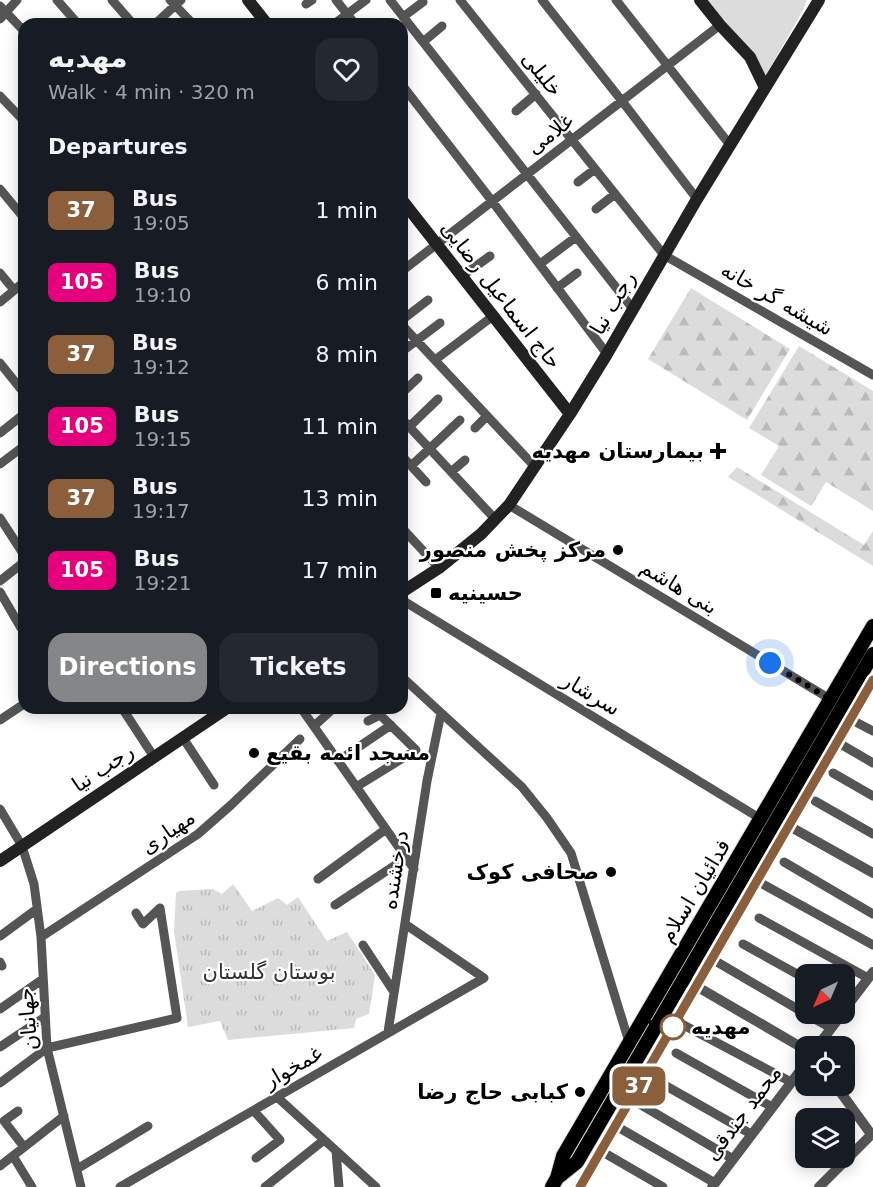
<!DOCTYPE html>
<html lang="en">
<head>
<meta charset="utf-8">
<style>
  :root { --surface:#171b24; --page:#242831; --text:#f1f3f6; --muted:#9ea1a6; --accent:#858687 }
  body { margin:0; font-family:"DejaVu Sans","Noto Sans Arabic",sans-serif; background:var(--page); color:var(--text); height:100vh; display:flex; flex-direction:column; font-size:22px; white-space:nowrap }
  * { box-sizing:border-box; margin:0 }
  p { font-size:20px; color:var(--muted) }
  .icon { flex:none; width:33px; height:33px; fill:none; stroke:currentColor; stroke-width:2; stroke-linecap:round; stroke-linejoin:round }
  .map { position:relative; flex:1; overflow:hidden }
  .side { position:absolute; left:18px; top:18px; width:390px; height:696px; display:flex; flex-direction:column; background:var(--surface); border-radius:18px; box-shadow:0 3px 15px #0003 }
  .side>* { flex:none }
  .badge { padding:0 12px; border-radius:9px; font-size:21px; line-height:39px }
  .needle { width:39px; rotate:224deg }
  .tools { position:absolute; left:795px; top:964px; display:grid; gap:12px }
  .tools a { display:grid; place-items:center; width:60px; height:60px; border-radius:12px; background:var(--surface); box-shadow:0 3px 15px #0003; font-size:30px }
  .you { position:absolute; width:30px; height:30px; margin:-15px; border:4px solid #fff; border-radius:50%; background:#1a73e8; box-shadow:0 0 0 9px #1a73e833 }
  .map>.badge { position:absolute; translate:-50% -50%; box-shadow:0 0 0 3px #fff }
  h2 { padding:0 30px; font-size:22px; line-height:54px }
  .round { display:grid; place-items:center; flex:none; width:63px; height:63px; border-radius:18px; background:var(--page) }
  .head { display:flex; align-items:center; justify-content:space-between; height:102px; padding:0 30px }
  h1 { font-size:28px; font-weight:600; line-height:45px }
  .button { display:flex; gap:12px; margin-top:auto; padding:12px 30px }
  .button a { flex:1; height:69px; border-radius:18px; background:var(--accent); color:#fff; font-size:24px; font-weight:600; line-height:69px; text-align:center }
  .button a+a { background:var(--page); color:var(--text) }
  ul { padding:0; list-style:none }
  li { display:flex; align-items:center; gap:18px; height:72px; padding:0 30px }
  li div { flex:1 }
  li b { display:block; font-size:22px }
  li em { font-style:normal }
  li .badge { min-width:66px; font-weight:700; text-align:center }
  .map>svg:first-child { display:block }
  .grass { fill:#dcdcdc }
  .forest { fill:url(#forest-firs) }
  .park { fill:url(#park-tufts) }
  .lines { fill:none; stroke-linecap:round; stroke-linejoin:round }
  .primary-casing { stroke:#dbdbdb; stroke-width:16 }
  .minor { stroke:#555; stroke-width:9 }
  .tertiary { stroke:#555; stroke-width:10 }
  .secondary { stroke:#222; stroke-width:12 }
  .primary { stroke:#000; stroke-width:14 }
  .line-casing { stroke:#fff; stroke-width:14 }
  .line { stroke:#8b5e3c; stroke-width:9 }
  .walk { stroke:#000; stroke-width:6; stroke-dasharray:0 10.8 }
  .poi-dot { fill:#000; stroke:#fff; stroke-width:2 }
  .stop-dot { fill:#fff; stroke:#8b5e3c; stroke-width:3 }
  .labels { text-anchor:middle; stroke-width:4.5; stroke-linejoin:round; paint-order:stroke }
  .street-label { font-size:21px; fill:#000; stroke:#fff }
  .poi-label { font-size:21px; font-weight:bold; fill:#000; stroke:#fff; text-anchor:end }
  .park-label { font-size:21px; fill:#333; stroke:#fff }
  .stop-label { font-size:21px; font-weight:bold; fill:#000; stroke:#fff; text-anchor:start }
</style>
</head>
<body>
<div class="map">
<svg width="873" height="1187" viewBox="0 0 873 1187">
  <defs>
    <pattern id="forest-firs" width="22" height="20" patternUnits="userSpaceOnUse" patternTransform="scale(1.5)"><rect width="22" height="20" fill="#dcdcdc"/><path d="M5 1l3.5 6h-7zM16 11l3.5 6h-7z" fill="#bbb"/></pattern>
    <pattern id="park-tufts" width="24" height="20" patternUnits="userSpaceOnUse" patternTransform="scale(1.5)"><rect width="24" height="20" fill="#dcdcdc"/><path d="M3 7l-1-3M5 7V3M7 7l1-3M15 17l-1-3M17 17v-4M19 17l1-3" fill="none" stroke="#bbb"/></pattern>
  </defs>
  <rect width="100%" height="100%" fill="#fff"/>
  <path class="grass" d="M705 0H807L802 12 765 77Z"/>
  <path class="forest" d="M691 288 790 349 747 420 648 359Z
    M799 346 873 391V511L826 482 811 506 761 475 779 446 749 428Z
    M737 467 864 545 873 531V566L728 477Z"/>
  <path class="park" d="M233 884 252 911 278 898 287 905 298 897 327 941 347 932 375 975 369 1014 356 1019 354 1028 228 1040 220 1021 188 1027 174 931 176 893 179 891 213 889 222 894Z"/>
  <g class="lines">
    <defs>
      <path id="primary" d="M557 1178 563 1156 873 626
        M552 1187 557 1178 577 1162 873 654"/>
    </defs>
    <use href="#primary" class="primary-casing"/>
    <path class="minor" d="M57 0 78 24
      M112 0 133 24
      M170 0 193 24
      M336 0 355 24
      M390 0 633 309
      M460 0 664 255 873 375
      M542 0 622 101 697 199
      M616 0 730 145
      M306 4 312 0
      M0 6 24 31
      M403 17 423 2
      M0 19 17 0
      M155 24 181 0
      M334 24 366 0
      M423 42 442 26
      M402 85 492 201 607 354
      M0 96 24 121
      M516 111 536 94
      M578 182 595 169
      M0 189 24 218
      M596 209 615 194
      M540 264 576 237
      M402 271 720 25
      M0 273 14 290
      M462 276 490 256
      M557 288 577 273
      M0 302 24 282
      M402 320 428 300
      M402 325 535 467
      M404 350 440 323
      M435 360 493 316
      M0 363 24 393
      M402 393 418 378
      M402 419 495 519
      M409 427 438 399
      M475 428 487 416
      M0 433 24 414
      M402 456 426 482
      M0 464 24 446
      M411 466 460 420
      M451 472 465 460
      M509 505 830 699
      M0 518 24 555
      M402 528 439 568
      M0 581 24 562
      M0 592 21 628
      M402 600 761 819
      M402 677 522 787 547 818 571 853 629 1042
      M122 708 154 757
      M301 708 414 869
      M850 719 873 731
      M0 720 24 704
      M368 721 380 715
      M314 726 334 708
      M183 738 214 785
      M837 742 873 763
      M338 761 391 725
      M833 773 873 796
      M356 787 416 750 373 708
      M815 801 873 834
      M0 809 22 846 34 884 41 937 47 1048 81 1187
      M784 862 873 914
      M318 879 386 829
      M757 881 873 945
      M335 905 406 858
      M759 918 868 978
      M0 936 37 909
      M41 937 198 834 231 805 300 739
      M743 944 806 979
      M363 945 394 992
      M712 959 806 1014
      M0 962 2 966
      M0 1009 43 979
      M806 1014 831 1028
      M676 1021 791 1082
      M388 1032 427 781 441 713
      M0 1047 45 1017
      M676 1053 772 1107
      M645 1074 751 1134
      M0 1083 47 1048 177 1018 160 908 143 924 136 913
      M277 1097 376 1187
      M631 1099 733 1159
      M18 1111 4 1121 24 1147
      M254 1111 280 1140 256 1158
      M616 1126 715 1183
      M336 1151 339 1187
      M601 1151 663 1187
      M13 1156 32 1187
      M0 1166 64 1116
      M77 1169 148 1126
      M120 1187 484 978 405 924
      M265 1187 324 1140"/>
    <path class="tertiary" d="M789 826 873 873
      M684 979 806 1050
      M844 1010 873 972
      M817 1047 842 1014
      M836 1086 871 1134
      M580 1187 873 680
      M712 1187 806 1063
      M819 1187 873 1133"/>
    <path class="secondary" d="M248 0 267 24
      M700 0 720 25 750 57 765 88
      M402 200 570 414
      M402 592 439 568 481 534 509 505 570 414 607 354 697 199 819 0
      M0 861 227 708"/>
    <use href="#primary" class="primary"/>
  </g>
  <g class="lines">
    <defs>
      <path id="line" d="M580 1187 873 680"/>
    </defs>
    <use href="#line" class="line-casing"/>
    <use href="#line" class="line"/>
    <path class="walk" d="M673 1027 641 1021 761 819 830 699 770 663"/>
  </g>
  <g class="poi-dot">
    <path d="M715 442h6v6h6v6h-6v6h-6v-6h-6v-6h6z"/>
    <circle cx="618" cy="550" r="6"/>
    <rect x="430" y="587" width="12" height="12" rx="3"/>
    <circle cx="254" cy="753" r="6"/>
    <circle cx="611" cy="872" r="6"/>
    <circle cx="580" cy="1092" r="6"/>
  </g>
  <circle class="stop-dot" cx="673" cy="1027" r="12"/>
  <g class="labels">
    <g class="street-label">
      <text transform="translate(542 74) rotate(51)" y="7">خلیلی</text>
      <text transform="translate(550 134) rotate(-38)" y="7">غلامی</text>
      <text transform="translate(501 295) rotate(52)" y="7">حاج اسماعیل رضایی</text>
      <text transform="translate(777 299) rotate(30)" y="7">شیشه گر خانه</text>
      <text transform="translate(613 303) rotate(-60)" y="7">رجب نیا</text>
      <text transform="translate(679 587) rotate(31)" y="7">بنی هاشم</text>
      <text transform="translate(591 694) rotate(31)" y="7">سرشار</text>
      <text transform="translate(103 768) rotate(-34)" y="7">رجب نیا</text>
      <text transform="translate(168 832) rotate(-35)" y="7">مهیاری</text>
      <text transform="translate(395 870) rotate(-81)" y="7">درخشنده</text>
      <text transform="translate(695 891) rotate(-59)" y="7">فدائیان اسلام</text>
      <text transform="translate(28 1019) rotate(-95)" y="7">جهانیان</text>
      <text transform="translate(293 1067) rotate(-30)" y="7">غمخوار</text>
      <text transform="translate(743 1113) rotate(-53)" y="7">محمد جندقی</text>
    </g>
    <g class="poi-label">
      <text x="704" y="458">بیمارستان مهدیه</text>
      <text x="606" y="557">مركز پخش منصور</text>
      <text x="448" y="600" text-anchor="start">حسینیه</text>
      <text x="266" y="760" text-anchor="start">مسجد ائمه بقیع</text>
      <text x="599" y="879">صحافی کوک</text>
      <text x="568" y="1099">کبابی حاج رضا</text>
    </g>
    <g class="park-label">
      <text x="269" y="979">بوستان گلستان</text>
    </g>
    <g class="stop-label">
      <text x="691" y="1034">مهدیه</text>
    </g>
  </g>
</svg>
<div class="tools">
<a><svg class="needle" viewBox="-14 -14 28 28"><path d="M0-13l5 13h-10z" fill="#e53935"/><path d="M0 13l5-13h-10z" fill="#9ea1a6"/></svg></a>
<a><svg class="icon" aria-label="locate" viewBox="0 0 24 24"><circle cx="12" cy="12" r="6"/><path d="M12 2v4M12 18v4M2 12h4M18 12h4"/></svg></a>
<a><svg class="icon" aria-label="layers" viewBox="0 0 24 24"><path d="M12 4l9 5-9 5-9-5zM3 14l9 5 9-5"/></svg></a>
</div>
<div class="you" style="left:770px;top:663px"></div>
<b class="badge" style="left:639px;top:1086px;background:#8b5e3c;color:#fff">37</b>
<section class="side">
<div class="head"><div><h1>مهدیه</h1><p>Walk · 4 min · 320 m</p></div><a class="round"><svg class="icon" aria-label="heart" viewBox="0 0 24 24"><path d="M12 20l-8-8c-3-5 5-10 8-4 3-6 11-1 8 4z"/></svg></a></div>
<h2>Departures</h2>
<ul>
<li><span class="badge" style="background:#8b5e3c;color:#fff">37</span><div><b>Bus</b><p>19:05</p></div><em>1 min</em></li>
<li><span class="badge" style="background:#e6007e;color:#fff">105</span><div><b>Bus</b><p>19:10</p></div><em>6 min</em></li>
<li><span class="badge" style="background:#8b5e3c;color:#fff">37</span><div><b>Bus</b><p>19:12</p></div><em>8 min</em></li>
<li><span class="badge" style="background:#e6007e;color:#fff">105</span><div><b>Bus</b><p>19:15</p></div><em>11 min</em></li>
<li><span class="badge" style="background:#8b5e3c;color:#fff">37</span><div><b>Bus</b><p>19:17</p></div><em>13 min</em></li>
<li><span class="badge" style="background:#e6007e;color:#fff">105</span><div><b>Bus</b><p>19:21</p></div><em>17 min</em></li>
</ul>
<div class="button"><a>Directions</a><a>Tickets</a></div>
</section>
</div>
</body>
</html>
